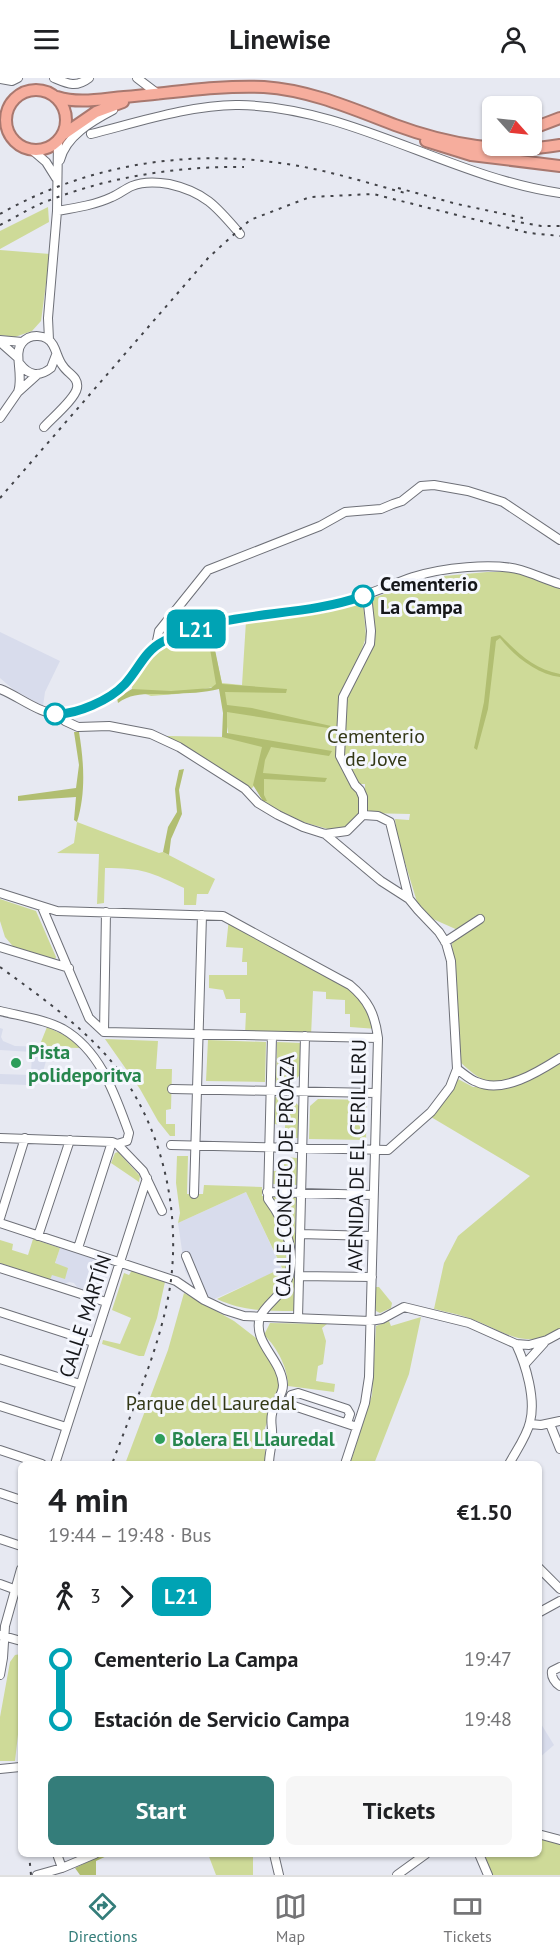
<!DOCTYPE html>
<html lang="en">
<head>
<meta charset="utf-8">
<style>
  :root { --surface:#fff; --page:#f6f6f6; --text:#202124; --muted:#757577; --line:#e0e0e0; --accent:#347d7a }
  body { margin:0; font-family:"PT Sans",sans-serif; background:var(--page); color:var(--text); height:100vh; display:flex; flex-direction:column; font-size:22px; white-space:nowrap }
  * { box-sizing:border-box; margin:0 }
  p { font-size:20px; color:var(--muted) }
  .icon { flex:none; width:33px; height:33px; fill:none; stroke:currentColor; stroke-width:2; stroke-linecap:round; stroke-linejoin:round }
  .map { position:relative; flex:1; overflow:hidden }
  .panel { position:absolute; left:18px; top:1383px; width:524px; height:396px; display:flex; flex-direction:column; background:var(--surface); border-radius:9px; box-shadow:0 2px 4px #0004 }
  .panel>* { flex:none }
  .badge { padding:0 12px; border-radius:9px; font-size:21px; line-height:39px }
  .needle { width:39px; rotate:117deg }
  .fabs { position:absolute; left:482px; top:18px; display:grid; gap:12px }
  .fabs a { display:grid; place-items:center; width:60px; height:60px; border-radius:9px; background:var(--surface); box-shadow:0 2px 4px #0004; font-size:30px }
  .map>.badge { position:absolute; translate:-50% -50%; box-shadow:0 0 0 3px #fff }
  .legs { display:flex; align-items:center; gap:9px; height:66px; padding:0 30px; font-size:20px }
  .legs p { margin-inline-start:auto }
  .headline { display:flex; align-items:center; justify-content:space-between; height:102px; padding:0 30px }
  h1 { font-size:33px; font-weight:700; line-height:45px }
  .action { display:flex; gap:12px; margin-top:auto; padding:12px 30px }
  .action a { flex:1; height:69px; border-radius:9px; background:var(--accent); color:#fff; font-size:24px; font-weight:700; line-height:69px; text-align:center }
  .action a+a { background:var(--page); color:var(--text) }
  ul { padding:0 30px; list-style:none }
  li { display:flex; align-items:center; gap:21px; height:60px; font-size:22px }
  li i { display:grid; place-items:center; width:9px; height:100%; margin:0 8px; background:currentColor }
  li i::after { content:''; width:15px; height:15px; margin:-8px; border:4px solid; border-radius:50%; background:var(--surface) }
  li p { margin-inline-start:auto }
  li:first-child i { background:linear-gradient(#0000 50%,currentColor 0) }
  li:last-child i { background:linear-gradient(currentColor 50%,#0000 0) }
  header { display:flex; justify-content:space-between; align-items:center; height:78px; padding:0 30px; background:var(--surface); font-size:27px; font-weight:700 }
  .menu { display:flex; justify-content:space-around; align-items:center; height:84px; border-top:2px solid var(--line); background:var(--surface); font-size:16px; color:var(--muted) }
  .menu a { display:grid; justify-items:center; gap:3px }
  .menu .active { color:var(--accent) }
  .map>svg:first-child { display:block }
  .built { fill:#d8dcec }
  .green { fill:#ceda98 }
  .forest { fill:#b1be71 }
  .lines { fill:none; stroke-linecap:round; stroke-linejoin:round }
  .minor-casing { stroke:#6e7078; stroke-width:10 }
  .highway-casing { stroke:#a8786f; stroke-width:14 }
  .minor { stroke:#fff; stroke-width:8 }
  .highway { stroke:#f6ad9d; stroke-width:10 }
  .rail { stroke:#424348; stroke-width:2; stroke-dasharray:3 6; stroke-linecap:butt }
  .line-1-casing { stroke:#fff; stroke-width:14 }
  .line-1 { stroke:#00a3b4; stroke-width:9 }
  .stop-1-dot { fill:#fff; stroke:#00a3b4; stroke-width:3 }
  .leisure-dot { fill:#2e9e5b; stroke:#f5f7fe; stroke-width:2 }
  .labels { text-anchor:middle; stroke-width:6; stroke-linejoin:round; paint-order:stroke }
  .stop-label { font-size:20px; font-weight:bold; fill:#16171a; stroke:#f5f7fe; text-anchor:start }
  .park-label { font-size:20px; fill:#333816; stroke:#f5f7fe }
  .leisure-label { font-size:20px; font-weight:bold; fill:#27864d; stroke:#f5f7fe; text-anchor:start }
  .street-label { font-size:20px; fill:#16171a; stroke:#f5f7fe }
</style>
</head>
<body>
<header><svg class="icon" aria-label="menu" viewBox="0 0 24 24"><path d="M4 6h16M4 12h16M4 18h16"/></svg>Linewise<svg class="icon" aria-label="person" viewBox="0 0 24 24"><circle cx="12" cy="8" r="4"/><path d="M4 21q1-7 8-7t8 7"/></svg></header>
<div class="map">
<svg width="560" height="1797" viewBox="0 0 560 1797">
  <rect width="100%" height="100%" fill="#e7e9f2"/>
  <path class="built" d="M0 554 60 583 45 614 43 628 14 612 0 600Z
    M0 950 3 951 1 959 3 963 15 968 50 969 42 997H31L27 1007 0 1006V996L31 997 32 974 0 972Z
    M246 1114 282 1191 212 1222 196 1212 185 1193 178 1145Z
    M60 1170 108 1185 110 1188 102 1214 99 1216 77 1209 74 1205 69 1204 65 1206 50 1202Z
    M538 1641 554 1667 539 1680H538Z"/>
  <path class="green" d="M48 129 49 144 0 171V153Z
    M0 172 50 176 41 243 32 253 15 259 0 257Z
    M487 494H516L560 510V975C541 985 505 1013 482 1001 474 997 467 990 460 984L452 866 460 853 433 841 417 824 397 758 395 741 409 742 410 736 365 735V706H357L342 676 346 619 373 568V520L412 506 444 498Z
    M363 523 366 559 358 583 341 615 337 672 348 703 358 717 361 728 359 736 346 749 335 753 285 739 263 723 254 708 251 711 166 658 229 659 219 608 176 616 151 618 132 611C132 605 135 600 138 594 154 566 181 559 210 552L222 605 242 607 246 543C289 540 322 535 363 523Z
    M77 744 159 775 163 774 215 801 208 816H197L196 827H184V810C151 794 142 790 105 790L104 825 97 826 99 776 57 775 74 765Z
    M0 821 36 833 56 879 55 882 17 873 5 859 0 843Z
    M229 840 361 916 377 951 350 949V936H345V922L326 921V914L313 913 311 958 245 957 246 935H240V921H226L223 912 209 910V897H247V884H242L243 870 226 869Z
    M47 949 68 959 80 970 39 969Z
    M105 961 158 963 156 991H172L171 1031 166 1032V1046H175V1058H170L158 1043 140 1011Z
    M208 962 266 964 265 1004 206 1003Z
    M277 964 301 965 300 997 292 1005H276Z
    M560 984V1252C521 1273 506 1253 471 1241 459 1236 446 1234 434 1231L444 1185 458 1158 530 1098 431 1039 458 1001 473 1009H502L529 1002Z
    M275 1019 291 1020 299 1028 298 1060H285V1047L274 1046Z
    M318 1021 367 1022 366 1062 309 1061 310 1028Z
    M118 1074 140 1098 139 1104 111 1085 115 1075Z
    M177 1078H188L187 1116H203L204 1107 262 1109V1118L296 1119 294 1233C266 1233 242 1233 217 1221L282 1190 246 1114 178 1145 180 1135 176 1105Z
    M284 1079 297 1080V1107L273 1106V1093H284Z
    M33 1161 60 1170 55 1185 68 1190 65 1201 52 1197 50 1202 0 1185V1162L13 1166 12 1172 28 1177Z
    M132 1192 165 1204 157 1240 144 1278H139L102 1266 103 1262 120 1266 131 1240 112 1232 124 1195 129 1197Z
    M376 1209H379L392 1225 391 1230 380 1235 376 1233 375 1230Z
    M184 1215 234 1243 265 1267 282 1303 265 1350V1386H125L168 1272Z
    M421 1239 409 1296 374 1386H350L372 1317 376 1248 389 1243 391 1248Z
    M270 1245 327 1246 322 1250 326 1263 323 1286 318 1288 316 1303 335 1306 334 1314 288 1308C288 1290 277 1269 264 1257Z
    M21 1576V1630L15 1683H0V1639L10 1584 15 1577Z
    M539 1760 560 1766V1797H491L482 1776H538Z
    M208 1776H253V1797H216Z"/>
  <path class="forest" d="M193 557H212L222 606 287 611 286 615 225 614 227 627 252 630 331 648 328 650 227 634V655L332 673 329 678 271 669 265 682 263 695 327 700 325 704 264 701V717L267 723H263L253 707 262 669 222 659 223 635 219 611C204 615 188 615 172 616 153 617 134 613 118 625L117 620 132 611 171 613 211 610 216 606 210 571 206 563 197 561 185 562Z
    M500 557C518 575 534 591 560 596V599C537 596 515 579 500 560L496 563 488 631 477 672 474 670 484 624 491 559Z
    M74 654H79C84 684 86 715 77 744L74 742 76 719 18 723V718L76 710 79 687Z
    M184 691 179 712 182 736 171 761 169 777 163 774 168 749 177 734 175 711 179 692Z
    M104 1776H111L96 1783V1797H80L75 1790Z"/>
  <g class="lines">
    <defs>
      <path id="minor" d="M54 0C68 6 76 10 89 0
        M137 0 158 16
        M0 1 12 3 18 0
        M91 56C135 45 194 26 239 27 352 29 449 99 560 115
        M32 72 46 84 56 100
        M60 82C66 58 92 43 113 32
        M57 133C75 130 95 127 112 119 119 116 125 111 132 108 144 103 157 104 169 106 205 114 217 129 240 156
        M0 262 22 264
        M49 262 48 240 57 133 58 63
        M0 264 17 279
        M20 286C29 298 40 299 51 290L56 277
        M18 314C24 297 13 275 22 265 30 255 47 256 53 267 57 274 58 282 63 288 68 296 79 299 77 310 75 321 52 340 44 349
        M0 340 18 314 38 296
        M156 568 159 553 208 492 320 448 345 434 381 431 393 426 402 423 421 408 434 407 468 413 503 424 560 462
        M0 611C19 618 41 638 63 636 81 635 115 618 127 604 139 589 145 573 162 563 212 536 269 540 322 530 354 523 382 510 413 499 441 490 493 484 521 492 534 496 547 502 560 506
        M63 636 65 643 78 649 109 648 151 656 179 669 245 711 258 725 278 737 303 749 325 756 347 753 363 737
        M363 737V719L360 712 355 707 340 678 343 619 370 566 371 553 367 517
        M325 756 381 803 409 821
        M0 815 57 833 223 838 350 907C368 922 375 936 378 960L369 1299 365 1325 345 1386
        M42 829 89 940 104 954 378 960
        M445 864 480 841
        M0 869 69 890
        M0 933C20 938 44 941 63 951 101 973 115 1017 129 1055L127 1063 117 1066
        M104 954 106 834
        M457 991C463 995 470 1002 477 1004 503 1016 538 994 560 980
        M172 1011 376 1015
        M0 1060 112 1064 117 1066 143 1093 162 1133
        M171 1067 388 1072 431 1034 450 1009 457 991 451 883 446 865 439 854 418 832 409 821 390 744 378 738 363 737
        M267 1114 373 1117
        M194 1116 202 837
        M0 1140 25 1060
        M0 1145 176 1203 204 1222 225 1232 244 1238 370 1243 382 1241 404 1229 469 1245 516 1266 529 1267 547 1262 560 1255
        M300 1156 372 1158
        M38 1158 70 1062
        M78 1170 112 1064
        M186 1178 204 1221
        M0 1190 106 1224
        M299 1198 372 1199
        M0 1234 93 1264
        M298 1240 305 958
        M0 1281 80 1306
        M525 1286 544 1265
        M0 1328 66 1349
        M347 1345 350 1336 347 1331 298 1315 291 1317 289 1324 294 1328 357 1349
        M530 1346 541 1347 560 1343
        M550 1346 560 1371
        M0 1372 42 1386
        M55 1386 147 1100
        M269 1386C269 1376 272 1368 272 1359 273 1351 270 1344 272 1336 274 1325 283 1318 283 1307 282 1281 252 1265 260 1239 264 1229 277 1220 283 1211 301 1182 286 1145 268 1121L272 958
        M509 1386C516 1373 527 1358 530 1344 536 1321 526 1287 516 1266
        M0 1415 21 1422
        M0 1461 21 1468
        M538 1489 560 1511
        M0 1506 11 1510
        M538 1535 560 1523
        M0 1557 21 1563
        M560 1589 552 1593C551 1599 555 1605 560 1608
        M0 1597 3 1580 5 1548 21 1491
        M0 1691 20 1689
        M538 1756 560 1762
        M57 1776 62 1790
        M274 1776 279 1797
        M479 1776 488 1797
        M37 1797 62 1790 95 1776
        M397 1797 426 1776"/>
      <path id="highway" d="M6 42a30 30 0 1 1 60 0a30 30 0 1 1-60 0Z
        M57 19C79 26 101 21 124 19 171 15 217 7 264 9 310 12 353 31 395 47 446 66 506 77 560 67
        M531 51 560 40
        M64 56 96 34 123 24
        M426 63 471 77 560 88"/>
    </defs>
    <use href="#minor" class="minor-casing"/>
    <use href="#highway" class="highway-casing"/>
    <use href="#minor" class="minor"/>
    <use href="#highway" class="highway"/>
    <path class="rail" d="M398 110 457 126 523 140
      M0 136C82 89 179 72 272 84 317 89 361 103 405 115
      M512 143 541 148H560
      M0 147C15 140 29 130 45 124 107 99 178 88 244 89
      M0 420 209 179 250 142 310 119 373 116 529 155 560 158
      M0 889C37 916 74 942 105 976 160 1037 182 1129 170 1209 160 1270 133 1329 112 1386
      M29 1776 31 1797"/>
  </g>
  <g class="lines">
    <defs>
      <path id="line-1" d="M55 636C76 637 110 622 125 606 139 591 144 573 164 563 226 531 298 541 363 518"/>
    </defs>
    <use href="#line-1" class="line-1-casing"/>
    <use href="#line-1" class="line-1"/>
  </g>
  <g class="stop-1-dot">
    <circle cx="363" cy="518" r="10"/>
    <circle cx="55" cy="636" r="10"/>
  </g>
  <g class="leisure-dot">
    <circle cx="16" cy="985" r="6"/>
    <circle cx="160" cy="1361" r="6"/>
  </g>
  <g class="labels">
    <g class="stop-label">
      <text x="380" y="513">Cementerio<tspan x="380" dy="23">La Campa</tspan></text>
    </g>
    <g class="park-label">
      <text x="376" y="665">Cementerio<tspan x="376" dy="23">de Jove</tspan></text>
      <text x="211" y="1332">Parque del Lauredal</text>
    </g>
    <g class="leisure-label">
      <text x="28" y="981">Pista<tspan x="28" dy="23">polideporitva</tspan></text>
      <text x="172" y="1368">Bolera El Llauredal</text>
    </g>
    <g class="street-label">
      <text transform="translate(357 1077) rotate(-89)" y="7">AVENIDA DE EL CERILLERU</text>
      <text transform="translate(285 1098) rotate(-89)" y="7">CALLE CONCEJO DE PROAZA</text>
      <text transform="translate(85 1238) rotate(-72)" y="7">CALLE MARTÍN</text>
    </g>
  </g>
</svg>
<div class="fabs">
<a><svg class="needle" viewBox="-14 -14 28 28"><path d="M0-13l5 13h-10z" fill="#e53935"/><path d="M0 13l5-13h-10z" fill="#757577"/></svg></a>
</div>
<b class="badge" style="left:196px;top:551px;background:#00a3b4;color:#fff">L21</b>
<section class="panel">
<div class="headline"><div><h1>4 min</h1><p>19:44 – 19:48 · Bus</p></div><b>€1.50</b></div>
<div class="legs"><svg class="icon" aria-label="walk" viewBox="0 0 24 24"><circle cx="13" cy="4" r="2"/><path d="M13 8l-2 6 4 7M11 14l-3 7M7 12l3-4h3l4 4"/></svg>3<svg class="icon" aria-label="forward" viewBox="0 0 24 24"><path d="M9 5l7 7-7 7"/></svg><b class="badge" style="background:#00a3b4;color:#fff">L21</b></div>
<ul>
<li><i style="color:#00a3b4"></i><b>Cementerio La Campa</b><p>19:47</p></li>
<li><i style="color:#00a3b4"></i><b>Estación de Servicio Campa</b><p>19:48</p></li>
</ul>
<div class="action"><a>Start</a><a>Tickets</a></div>
</section>
</div>
<nav class="menu">
<a class="active"><svg class="icon" aria-label="directions" viewBox="0 0 24 24"><path d="M12 3l9 9-9 9-9-9zM9 14v-3h6M13 9l2 2-2 2"/></svg>Directions</a>
<a><svg class="icon" aria-label="map" viewBox="0 0 24 24"><path d="M3 6l6-2 6 2 6-2v14l-6 2-6-2-6 2zM9 4v14M15 6v14"/></svg>Map</a>
<a><svg class="icon" aria-label="tickets" viewBox="0 0 24 24"><path d="M3 7h18v10H3zM15 7v10"/></svg>Tickets</a>
</nav>
</body>
</html>
